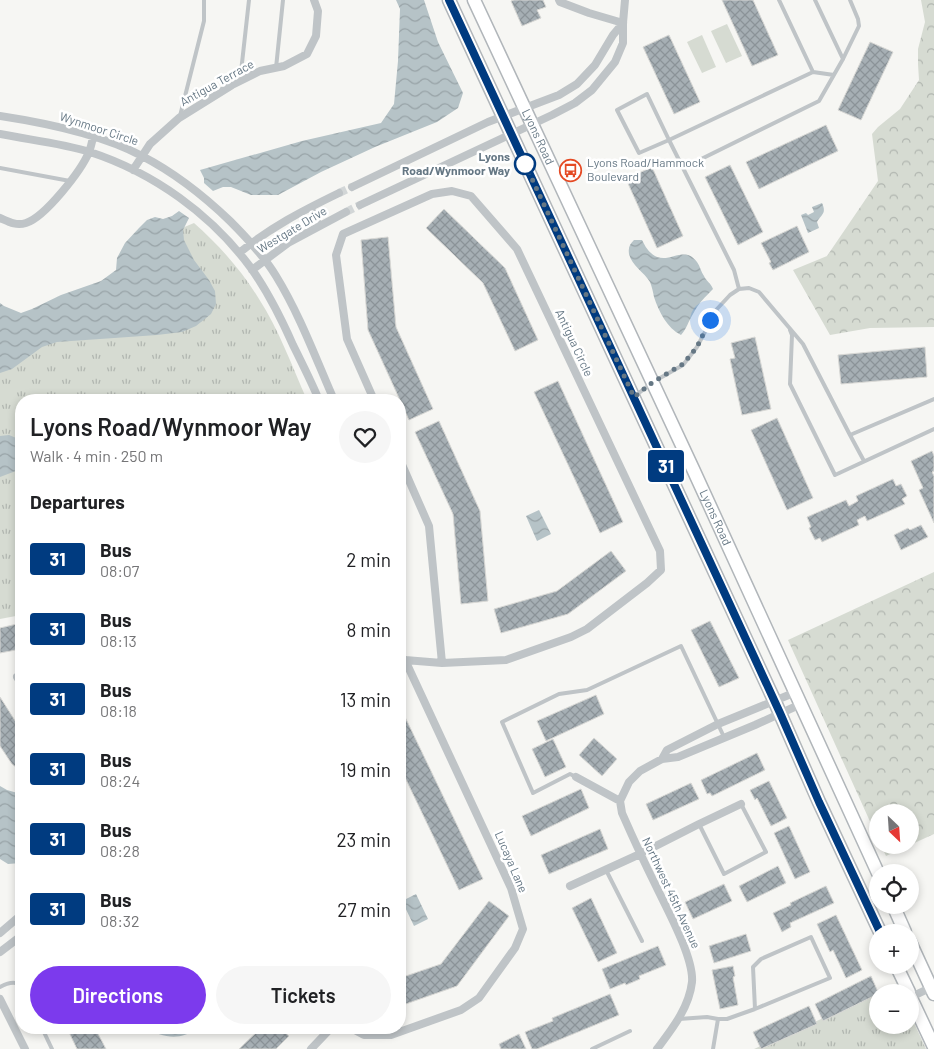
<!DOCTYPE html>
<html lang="en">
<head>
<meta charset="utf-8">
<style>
  :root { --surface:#fff; --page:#f6f6f6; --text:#202124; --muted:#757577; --accent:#7c3aed }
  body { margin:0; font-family:Barlow,sans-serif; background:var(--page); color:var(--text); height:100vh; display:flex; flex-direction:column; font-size:19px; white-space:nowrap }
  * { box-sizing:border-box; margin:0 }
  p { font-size:16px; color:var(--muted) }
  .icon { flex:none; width:28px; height:28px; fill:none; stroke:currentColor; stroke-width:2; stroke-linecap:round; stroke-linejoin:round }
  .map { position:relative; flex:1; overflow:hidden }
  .details { position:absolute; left:15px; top:394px; width:391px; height:640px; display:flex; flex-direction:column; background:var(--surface); border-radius:20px; box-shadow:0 2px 8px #0003 }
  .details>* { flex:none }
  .badge { padding:0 10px; border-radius:4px; font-size:18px; line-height:32px }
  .needle { width:32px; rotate:155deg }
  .controls { position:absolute; left:869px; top:804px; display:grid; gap:10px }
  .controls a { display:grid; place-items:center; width:50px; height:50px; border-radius:50%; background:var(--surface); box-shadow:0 2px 8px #0003; font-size:25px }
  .you { position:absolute; width:25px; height:25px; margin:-12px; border:4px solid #fff; border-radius:50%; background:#1a73e8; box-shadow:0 0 0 8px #1a73e833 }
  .map>.badge { position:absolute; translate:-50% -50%; box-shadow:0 0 0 2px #fff }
  h2 { padding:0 15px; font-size:19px; line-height:45px }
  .round { display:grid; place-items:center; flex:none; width:52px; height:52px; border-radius:26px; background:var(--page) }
  .head { display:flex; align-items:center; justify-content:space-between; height:85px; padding:0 15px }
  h1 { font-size:24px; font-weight:600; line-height:38px }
  .action { display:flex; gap:10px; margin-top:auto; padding:10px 15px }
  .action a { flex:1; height:58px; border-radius:30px; background:var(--accent); color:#fff; font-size:20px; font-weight:600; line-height:58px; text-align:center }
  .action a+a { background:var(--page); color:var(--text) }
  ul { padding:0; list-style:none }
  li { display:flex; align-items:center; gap:15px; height:70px; padding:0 15px }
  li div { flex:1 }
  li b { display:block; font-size:19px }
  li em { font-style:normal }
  li .badge { min-width:55px; font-weight:700; text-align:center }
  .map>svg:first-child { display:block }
  .grass { fill:url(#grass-tufts) }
  .forest { fill:url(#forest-crowns) }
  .garden { fill:#d6dbd2 }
  .water { fill:url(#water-waves) }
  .building { fill:url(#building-cross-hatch); stroke:#d8d8d5 }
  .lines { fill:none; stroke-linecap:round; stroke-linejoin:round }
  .minor-tunnel { stroke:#d2d6d7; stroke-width:8; stroke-dasharray:8 4; stroke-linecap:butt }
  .primary-casing { stroke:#b1b6ba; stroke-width:15 }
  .service { stroke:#bfc4c7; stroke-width:4 }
  .minor { stroke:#bfc4c7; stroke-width:8 }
  .primary { stroke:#fff; stroke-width:12 }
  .line-casing { stroke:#fff; stroke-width:11 }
  .line { stroke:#003b80; stroke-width:8 }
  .walk { stroke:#657784; stroke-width:5; stroke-dasharray:0 9 }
  .stop-dot { fill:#fff; stroke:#003b80; stroke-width:2.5 }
  .labels { text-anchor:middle; stroke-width:5; stroke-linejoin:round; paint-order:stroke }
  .street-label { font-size:12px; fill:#657784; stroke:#fff }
  .stop-label { font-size:12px; font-weight:bold; fill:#657784; stroke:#fff; text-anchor:end }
  .poi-label { font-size:12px; fill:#657784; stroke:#fff; text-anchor:start }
</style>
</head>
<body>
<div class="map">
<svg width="934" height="1049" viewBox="0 0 934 1049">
  <defs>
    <pattern id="grass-tufts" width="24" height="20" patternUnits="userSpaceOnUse" patternTransform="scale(1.25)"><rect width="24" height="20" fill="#d6dbd2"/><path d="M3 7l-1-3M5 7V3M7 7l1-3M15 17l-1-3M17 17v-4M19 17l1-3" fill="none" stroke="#b1b6b0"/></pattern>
    <pattern id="forest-crowns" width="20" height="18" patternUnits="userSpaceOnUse" patternTransform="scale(1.25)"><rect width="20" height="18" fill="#d6dbd2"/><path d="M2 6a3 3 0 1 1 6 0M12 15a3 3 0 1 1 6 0" fill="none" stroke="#b1b6b0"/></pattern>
    <pattern id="water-waves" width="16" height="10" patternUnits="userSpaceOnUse" patternTransform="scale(1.25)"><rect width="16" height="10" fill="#b6c3c7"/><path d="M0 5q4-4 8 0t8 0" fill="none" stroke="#98a3a7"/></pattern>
    <pattern id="building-cross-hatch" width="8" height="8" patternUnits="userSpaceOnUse" patternTransform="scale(1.25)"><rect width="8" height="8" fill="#a6afb4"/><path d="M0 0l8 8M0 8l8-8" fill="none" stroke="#8b9398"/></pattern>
  </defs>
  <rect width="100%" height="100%" fill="#f6f6f3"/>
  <path class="grass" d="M194 223C219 245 242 271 259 299 279 330 292 366 307 400H21V615L0 619V339L26 334 175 231Z
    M877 994 878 1025H910V1014L926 1049H754Z"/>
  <path class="forest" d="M921 0H934V327L870 328 830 335 793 270 827 256 878 181 872 134 878 127 900 109 919 80 918 64V49L925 22Z
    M934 572V834L886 856 881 845H910V812H878L877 837 788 640Z"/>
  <path class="garden" d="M727 24 742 56 726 63 711 31Z
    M702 35 716 67 702 73 687 42Z"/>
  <path class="water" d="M396 0H424L438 42 463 93 458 108 437 122 375 147 321 172 278 195H251L231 187H223L213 191 204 183V178L200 170 302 141 381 123 394 104 398 61 400 9Z
    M822 203C827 214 821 214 817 222L819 228 808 233 801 215 806 213 808 215 814 212 812 207Z
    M179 211 189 218 183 230 184 240 194 260 209 280 215 291 216 304 211 314 196 326 182 332 157 335 57 342 42 347 12 369 0 373V303L4 306 21 313 32 309 61 295 101 281 116 270 117 258 125 243 139 228 147 220 155 217 163 219 172 216Z
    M634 240H642C644 244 647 250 651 253 667 268 683 243 697 262 700 266 701 272 704 276 706 281 711 283 713 289 705 297 698 304 693 314 688 322 687 328 681 335 667 328 659 312 654 297 653 292 652 287 650 282 644 272 632 266 629 254 628 247 630 244 634 240Z
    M9 435 21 440V469L0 477V436Z
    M539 510 551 534 537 541 526 516Z
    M0 786 7 790 21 794V863L8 864 0 859Z
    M416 894 428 919 414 926 402 901Z
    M146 1028H197C182 1041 162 1038 146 1028Z"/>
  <path class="building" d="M514 0H543L546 7 537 10 541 18 522 26 511 1Z
    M722 0H753L778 55 752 66Z
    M669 35 700 102 674 114 643 47Z
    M870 42 893 52 861 120 838 110Z
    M826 125 838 151 759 189 746 162Z
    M730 165 763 232 738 245 705 177Z
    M652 167 683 236 657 248 626 179Z
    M444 209 505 268 538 340 515 351 483 283 426 228Z
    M797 226 809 252 773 270 769 263 771 262 761 243Z
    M388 237 396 327 433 409 409 420 368 330 361 240Z
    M755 337 771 409 742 415 730 359 735 358 731 343Z
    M925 347 927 377 841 384 838 355Z
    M558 381 623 522 600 533 534 392Z
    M777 418 813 498 787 510 751 430Z
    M439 421 480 511 488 601 461 604 453 514 415 432Z
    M932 451 934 456V471L932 472 934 476V523L919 490 923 488 911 461Z
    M893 479 896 486 901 484 907 496 902 499 905 504 867 521 865 516 857 520 859 525 822 542 820 538 815 540 809 528 811 527 807 517 846 500 849 506 858 501 856 496Z
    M921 525 928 537 901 550 894 535 908 528 910 530Z
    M611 551 626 571 568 614 501 633 494 609 557 591Z
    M710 621 739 678 719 687 691 630Z
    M21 623V649L0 653V628Z
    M596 695 604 714 546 741 537 721Z
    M0 697 21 730V771L12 764 0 746Z
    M405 717 483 879 459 890 400 767V720Z
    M594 738 617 759 602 776 579 755Z
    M553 739 566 767 545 777 532 749Z
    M757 753 765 770 712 796 710 793 707 794 701 780Z
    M769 781 787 818 771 826 757 798 755 800 750 790Z
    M691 783 699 799 653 820 646 804Z
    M581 789 589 808 531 836 522 816Z
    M789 826 810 872 795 879 774 833Z
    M600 829 608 849 549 874 541 855Z
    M778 866 786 883 747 902 739 886Z
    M724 884 732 901 693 919 685 902Z
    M826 886 834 903 790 923 791 927 782 932 773 913 791 905 790 903Z
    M591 898 617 953 598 962 572 908Z
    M489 901 509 916 457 986 400 1006V978L441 964Z
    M836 915 862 970 846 978 833 950 830 952 817 924Z
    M746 934 751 951 714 963 709 946Z
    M658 946 666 965 639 976 640 979 626 985 625 983 610 989 602 969Z
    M733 966 735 976 733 977 738 1005 720 1009 712 970Z
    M871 976 878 992V994L823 1021 815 1004Z
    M610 994 619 1015 537 1049H532L525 1032 553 1021 552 1018Z
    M809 1006 817 1024 761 1049 753 1032Z
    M67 1028H95L106 1049H77Z
    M261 1028H280L289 1036 276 1049H239Z
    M519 1034 526 1049H501L499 1044Z"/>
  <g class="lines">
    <path class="minor-tunnel" d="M339 193 352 187
      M346 212 360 205"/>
    <defs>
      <g id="primary">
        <path d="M449 0 775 702 819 802 880 932"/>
        <path id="s1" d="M474 0 693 469 878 873"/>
        <path d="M893 905 905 932"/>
        <path d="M910 942 934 994"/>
        <path d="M896 965 909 992"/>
        <path d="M910 996 934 1047"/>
      </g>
    </defs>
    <use href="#primary" class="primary-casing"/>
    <path class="service" d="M815 0 843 59
      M276 68 283 0
      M813 72 834 75
      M240 81 249 0
      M647 94 669 140 639 153 617 110Z
      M180 116 204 21V0
      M0 168 70 181
      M683 168 819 101 843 59 859 26 858 19 850 0
      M312 207 321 225
      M739 289 734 270 669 140 813 72 779 0
      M790 330 792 335 790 384 835 475 934 429
      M635 396 653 382 683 365 697 347 717 309 730 295 739 289 749 288 759 292 803 344 850 435 934 399
      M850 435 864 461
      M576 777 570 774 533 793 502 722 559 694 587 690 681 646 724 737
      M699 824 724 874 766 852 741 804
      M606 870 642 941
      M0 987C7 983 15 981 21 985
      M679 1019 707 1017 718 1019H727L755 1009 830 978 811 937 761 959 753 967 755 1009
      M42 1028 52 1049
      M592 1049 630 1031
      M713 1049 718 1019"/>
    <path class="minor" d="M559 0 560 2 589 13 623 23
      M0 116C46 123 101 134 142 156 175 173 204 196 230 221 247 238 264 256 276 276 300 315 316 359 334 400
      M0 134C30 140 61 143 90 152 154 173 211 214 251 268 268 292 281 318 293 345 302 363 311 381 319 400
      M133 170 150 144 179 118 232 85 260 71 284 66 307 54 316 36 318 11 314 0
      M352 187 488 122 559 95 577 84 595 65 613 35 623 23
      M360 205 552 115 575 103 592 90 615 62 623 43V23L625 0
      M0 218C9 222 16 226 26 223 45 217 81 171 89 152 91 147 92 142 93 137
      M239 253C271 227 302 211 339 193
      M252 270 288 243 346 212
      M374 400 347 339 336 255 343 234 432 194 452 191 471 196 517 249 660 551 661 570 647 583 587 629 571 637 506 660 442 663 429 526 400 460
      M400 658 405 660 442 663
      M21 676 17 677 21 683
      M662 759 667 750 718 724 796 692
      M576 777 620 801
      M620 801 622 813C633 838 644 862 656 886 667 909 694 958 692 982 689 1008 672 1029 657 1049
      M620 801 629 782 640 771 662 759 678 757 755 725 801 704
      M570 886 640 854 699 824 741 804
      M0 933 21 915
      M0 952 21 936
      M911 997 934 986
      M0 999 25 1049
      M351 1028 364 1035H391L461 1010 479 998 515 948 523 929 511 888 405 660
      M311 1049 331 1028"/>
    <use href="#primary" class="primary"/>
  </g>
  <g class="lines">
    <defs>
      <path id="line" d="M449 0 725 594 780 713 819 802 880 932"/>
    </defs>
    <use href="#line" class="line-casing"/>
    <use href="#line" class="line"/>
    <path class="walk" d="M525 164 634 397 653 382 683 364 697 347 710 320"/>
  </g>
  <defs>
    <symbol id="bus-ring" viewBox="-11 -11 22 22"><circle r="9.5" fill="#fff" stroke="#e54a24" stroke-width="1.5"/><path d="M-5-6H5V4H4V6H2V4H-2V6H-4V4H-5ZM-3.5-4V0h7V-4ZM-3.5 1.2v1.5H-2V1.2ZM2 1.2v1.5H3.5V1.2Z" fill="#e54a24"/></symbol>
  </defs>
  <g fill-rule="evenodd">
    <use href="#bus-ring" x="558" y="158" width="25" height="25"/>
  </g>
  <circle class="stop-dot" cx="525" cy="164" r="10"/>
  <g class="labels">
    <g class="street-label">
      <text transform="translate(217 83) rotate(-29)" y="4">Antigua Terrace</text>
      <text transform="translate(99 129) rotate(18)" y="4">Wynmoor Circle</text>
      <text dy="4" stroke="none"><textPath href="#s1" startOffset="151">Lyons Road</textPath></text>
      <text transform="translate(292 230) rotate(-31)" y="4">Westgate Drive</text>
      <text transform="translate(574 343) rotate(65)" y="4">Antigua Circle</text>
      <text dy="4" stroke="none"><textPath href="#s1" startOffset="571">Lyons Road</textPath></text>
      <text transform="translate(511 862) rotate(67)" y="4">Lucaya Lane</text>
      <text transform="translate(671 893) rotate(65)" y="4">Northwest 45th Avenue</text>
    </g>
    <g class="stop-label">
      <text x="510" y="161">Lyons<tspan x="510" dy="14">Road/Wynmoor Way</tspan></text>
    </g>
    <g class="poi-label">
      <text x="587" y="167">Lyons Road/Hammock<tspan x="587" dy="14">Boulevard</tspan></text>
    </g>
  </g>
</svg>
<div class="controls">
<a><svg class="needle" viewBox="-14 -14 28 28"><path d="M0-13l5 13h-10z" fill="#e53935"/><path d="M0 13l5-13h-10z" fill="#757577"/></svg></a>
<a><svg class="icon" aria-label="locate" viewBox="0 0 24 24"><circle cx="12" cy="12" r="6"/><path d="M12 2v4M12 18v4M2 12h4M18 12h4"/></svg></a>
<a>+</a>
<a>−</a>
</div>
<div class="you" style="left:710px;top:320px"></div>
<b class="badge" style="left:666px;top:466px;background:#003b80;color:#fff">31</b>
<section class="details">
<div class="head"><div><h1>Lyons Road/Wynmoor Way</h1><p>Walk · 4 min · 250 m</p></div><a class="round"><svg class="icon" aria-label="heart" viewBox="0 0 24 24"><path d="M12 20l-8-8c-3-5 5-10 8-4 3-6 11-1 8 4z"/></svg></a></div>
<h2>Departures</h2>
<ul>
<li><span class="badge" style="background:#003b80;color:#fff">31</span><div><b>Bus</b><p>08:07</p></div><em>2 min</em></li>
<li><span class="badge" style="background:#003b80;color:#fff">31</span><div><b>Bus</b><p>08:13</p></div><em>8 min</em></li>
<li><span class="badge" style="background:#003b80;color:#fff">31</span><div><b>Bus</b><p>08:18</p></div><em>13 min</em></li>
<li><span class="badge" style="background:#003b80;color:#fff">31</span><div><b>Bus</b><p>08:24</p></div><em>19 min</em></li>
<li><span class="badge" style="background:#003b80;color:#fff">31</span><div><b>Bus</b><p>08:28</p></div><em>23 min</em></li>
<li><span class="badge" style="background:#003b80;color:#fff">31</span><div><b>Bus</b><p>08:32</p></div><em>27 min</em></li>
</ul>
<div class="action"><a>Directions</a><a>Tickets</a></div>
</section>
</div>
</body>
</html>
